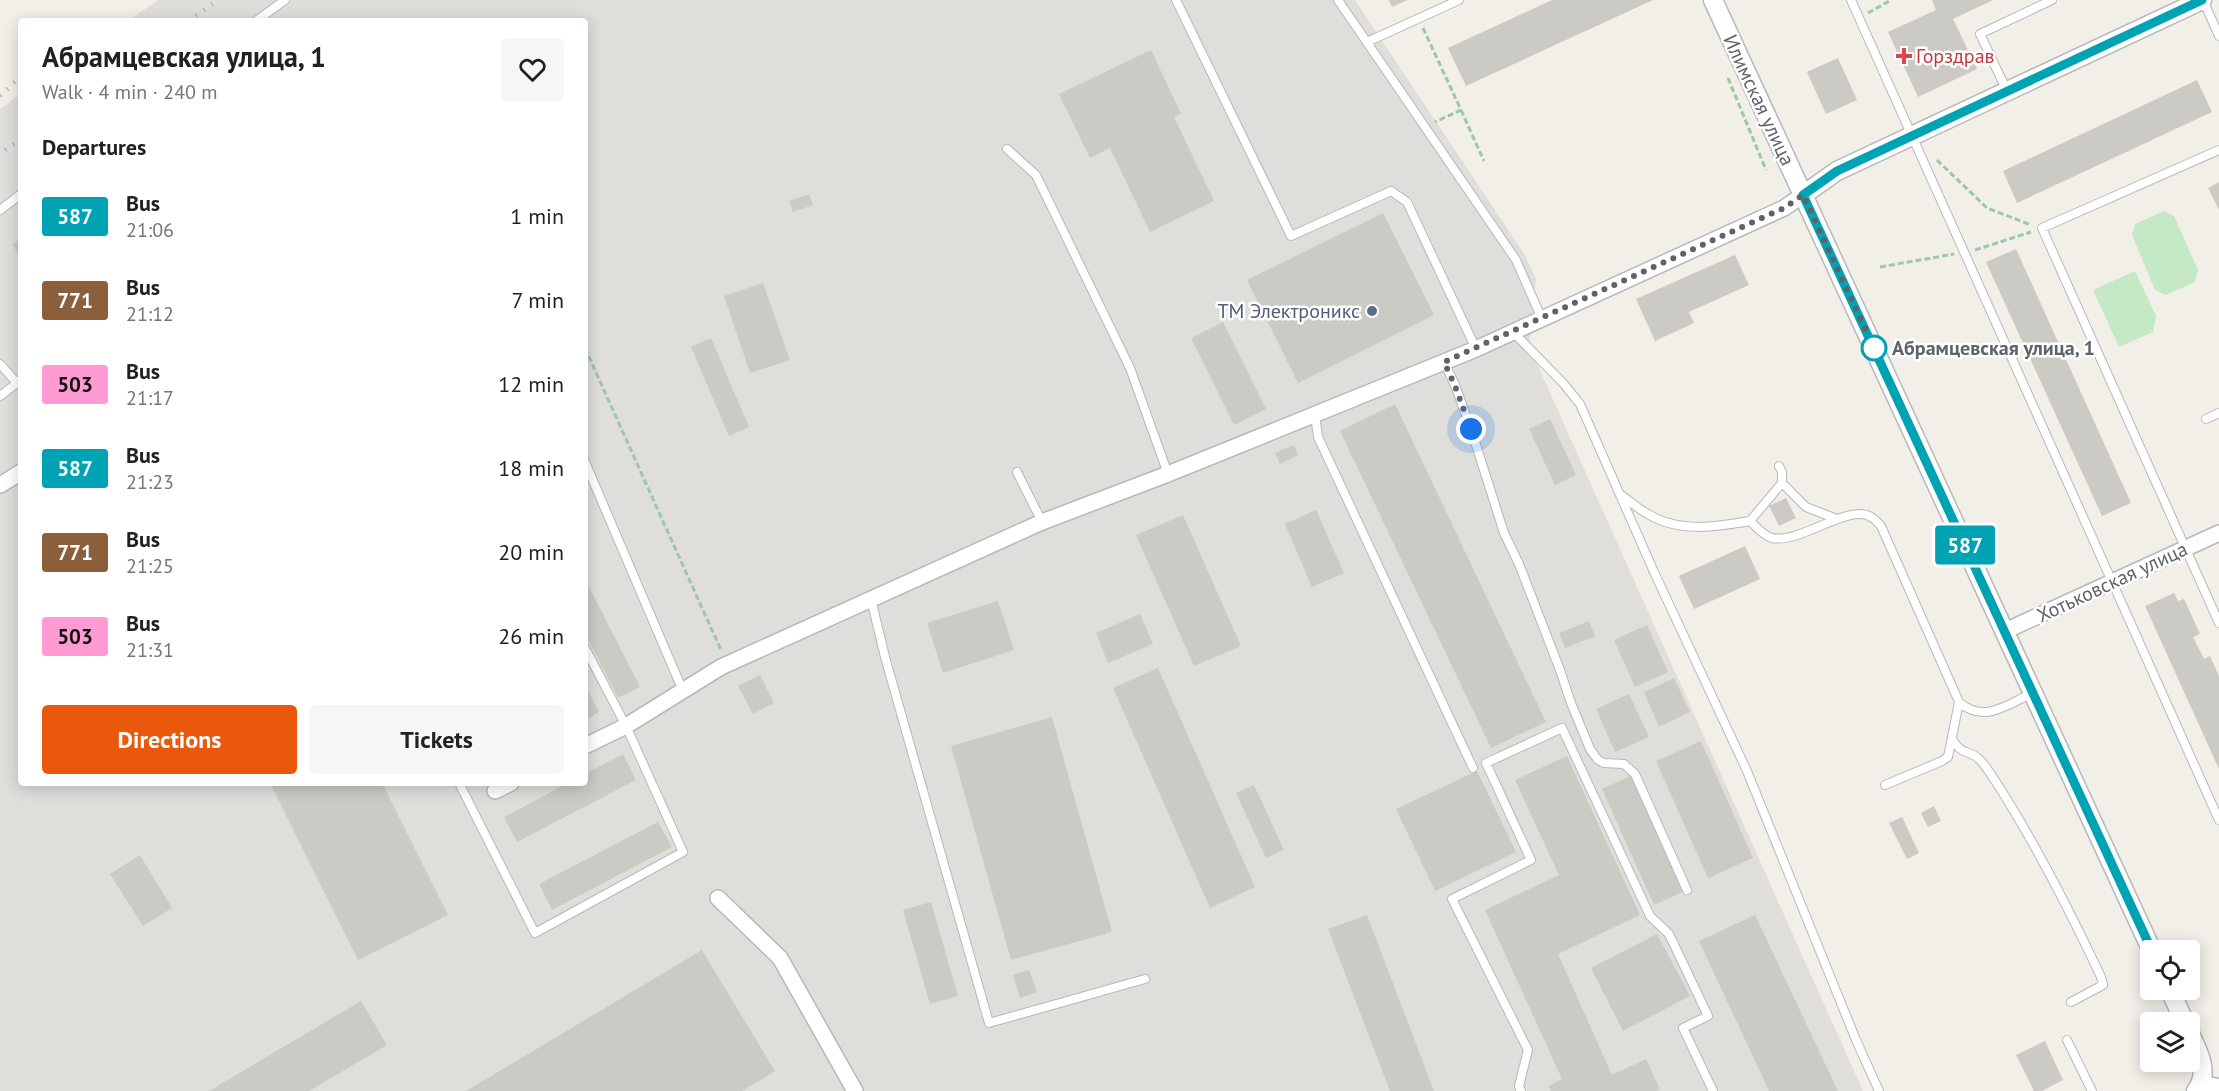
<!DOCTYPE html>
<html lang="en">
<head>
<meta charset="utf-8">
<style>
  :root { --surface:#fff; --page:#f6f6f6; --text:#202124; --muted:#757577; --accent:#ea580c }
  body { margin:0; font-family:"PT Sans",sans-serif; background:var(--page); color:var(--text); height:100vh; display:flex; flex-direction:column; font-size:22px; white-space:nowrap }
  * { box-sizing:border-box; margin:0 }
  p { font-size:20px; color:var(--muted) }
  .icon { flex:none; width:33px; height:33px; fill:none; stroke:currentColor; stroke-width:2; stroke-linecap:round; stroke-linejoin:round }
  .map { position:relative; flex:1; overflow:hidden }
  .panel { position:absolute; left:18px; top:18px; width:570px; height:768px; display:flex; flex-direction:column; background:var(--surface); border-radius:6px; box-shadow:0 3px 15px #0003 }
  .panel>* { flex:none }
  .badge { padding:0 12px; border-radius:4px; font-size:21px; line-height:39px }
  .fabs { position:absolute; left:2140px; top:940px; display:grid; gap:12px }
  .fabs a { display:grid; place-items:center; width:60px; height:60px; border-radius:6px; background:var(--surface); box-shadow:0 3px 15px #0003; font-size:30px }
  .you { position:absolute; width:30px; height:30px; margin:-15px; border:4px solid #fff; border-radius:50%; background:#1a73e8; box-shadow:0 0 0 9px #1a73e833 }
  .map>.badge { position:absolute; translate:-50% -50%; box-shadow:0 0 0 3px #fff }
  h2 { padding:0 24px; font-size:22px; line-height:54px }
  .round { display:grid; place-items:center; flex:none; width:63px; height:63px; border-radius:6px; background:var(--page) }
  .summary { display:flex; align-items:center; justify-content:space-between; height:102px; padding:0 24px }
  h1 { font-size:28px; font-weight:800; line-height:45px }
  .button { display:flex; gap:12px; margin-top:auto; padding:12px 24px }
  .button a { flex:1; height:69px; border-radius:6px; background:var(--accent); color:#fff; font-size:24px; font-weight:800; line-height:69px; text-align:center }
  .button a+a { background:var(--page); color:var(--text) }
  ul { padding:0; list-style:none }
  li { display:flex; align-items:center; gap:18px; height:84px; padding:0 24px }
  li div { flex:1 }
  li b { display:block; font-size:22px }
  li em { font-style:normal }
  li .badge { min-width:66px; font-weight:700; text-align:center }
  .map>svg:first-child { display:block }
  .industrial { fill:#e0deda }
  .green { fill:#c5e8c5 }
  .building { fill:#cccac5 }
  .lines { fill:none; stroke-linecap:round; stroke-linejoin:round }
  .service-casing { stroke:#b5b8bc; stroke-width:10 }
  .minor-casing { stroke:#b5b8bc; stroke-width:18 }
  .tertiary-casing { stroke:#b5b8bc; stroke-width:21 }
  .path { stroke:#9cc7a9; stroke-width:3; stroke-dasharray:6 3; stroke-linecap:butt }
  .service { stroke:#fff; stroke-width:8 }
  .minor { stroke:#fff; stroke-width:15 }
  .tertiary { stroke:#fff; stroke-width:18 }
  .rail { stroke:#b6b7b8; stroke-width:4.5; stroke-dasharray:1.5 8; stroke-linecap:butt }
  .line-casing { stroke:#fff; stroke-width:14 }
  .line { stroke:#00a3b4; stroke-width:9 }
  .walk { stroke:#5f6368; stroke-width:6; stroke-dasharray:0 10.8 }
  .health-dot { fill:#e0444e; stroke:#fff; stroke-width:2 }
  .service-dot { fill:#5c6f8a; stroke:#fff; stroke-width:2 }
  .stop-dot { fill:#fff; stroke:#00a3b4; stroke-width:3 }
  .labels { text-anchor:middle; stroke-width:5; stroke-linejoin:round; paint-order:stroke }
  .health-label { font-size:20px; fill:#be3a42; stroke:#fff; text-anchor:start }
  .street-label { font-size:20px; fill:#5f6368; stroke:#fff }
  .service-label { font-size:20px; fill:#4e5e75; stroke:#fff; text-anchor:end }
  .stop-label { font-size:20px; font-weight:bold; fill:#5f6368; stroke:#fff; text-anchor:start }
</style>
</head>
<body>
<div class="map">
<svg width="2219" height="1091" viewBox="0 0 2219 1091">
  <rect width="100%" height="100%" fill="#f1efe8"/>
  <path class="industrial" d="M158 0H1355L1525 255 1536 279 1529 346 1863 1091H0V109L21 94V783H585V21H128Z"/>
  <path class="green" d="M2164 211 2174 216 2198 270 2195 282 2166 295 2155 290 2132 235 2135 224Z
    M2135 271 2156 316 2153 332 2119 347 2093 290Z"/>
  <path class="building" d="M1389 0H1408L1392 7Z
    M1552 0H1653L1466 86 1448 48Z
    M1932 0H1993L1953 19 1977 69 1918 97 1888 32 1936 10Z
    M1151 50 1181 114 1174 117 1214 201 1150 232 1110 148 1090 158 1059 94Z
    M1838 58 1857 100 1826 114 1807 72Z
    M2197 80 2212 112 2017 203 2003 171Z
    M2219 182V210L2208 188Z
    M809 194 813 205 793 212 789 201Z
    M1383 213 1434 315 1298 383 1247 280Z
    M21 238V256L12 245Z
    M2016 249 2131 503 2102 516 1986 262Z
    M1735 255 1749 285 1689 312 1694 323 1655 341 1636 299Z
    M763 283 790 360 750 373 724 296Z
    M1223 322 1266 409 1234 425 1191 338Z
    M711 338 749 427 729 436 691 347Z
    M1395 404 1546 722 1491 748 1340 431Z
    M1550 419 1576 475 1555 485 1529 429Z
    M1294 445 1298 455 1280 464 1275 453Z
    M1786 498 1796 518 1779 526 1769 506Z
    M1316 510 1344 573 1312 587 1285 524Z
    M1183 515 1241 646 1194 666 1136 535Z
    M1745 546 1760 579 1694 609 1679 576Z
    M585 579 640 687 618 698 585 633Z
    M2174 593 2178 601 2184 599 2200 634 2193 637 2204 659 2210 656 2219 676V769L2145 606Z
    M998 601 1014 650 943 673 927 623Z
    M1140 614 1153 644 1108 663 1096 633Z
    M1589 621 1595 636 1565 648 1559 633Z
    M1647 625 1668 672 1635 687 1614 640Z
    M1158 668 1255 887 1210 908 1113 688Z
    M760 675 774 703 753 714 738 686Z
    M1674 678 1690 712 1659 727 1644 692Z
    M585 685 599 712 585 720Z
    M1629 694 1649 737 1615 752 1596 709Z
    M1052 717 1112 932 1011 960 951 746Z
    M1701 741 1753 858 1708 878 1656 761Z
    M623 754 636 780 517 842 504 817 568 783H585V774Z
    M1567 756 1640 915 1558 954 1612 1075 1646 1059 1660 1089 1656 1091H1551L1548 1086 1562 1079 1485 910 1559 875 1515 780Z
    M1477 771 1516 852 1435 891 1396 809Z
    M1635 774 1687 890 1654 905 1602 789Z
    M270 783H382L448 915 358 960Z
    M1254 785 1284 850 1266 858 1236 793Z
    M1934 806 1941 821 1928 827 1921 813Z
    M1902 817 1919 853 1907 859 1889 823Z
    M658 822 672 847 552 910 539 884Z
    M140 855 172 908 143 926 110 874Z
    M931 902 958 996 930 1004 903 910Z
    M1367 915 1434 1091H1390L1328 929Z
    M1755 915 1838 1091H1769L1699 941Z
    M1657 934 1690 996 1623 1031 1591 968Z
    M702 950 775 1071 742 1091H466Z
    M1029 970 1037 992 1020 998 1013 975Z
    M361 1001 387 1045 309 1091H209Z
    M2045 1041 2063 1080 2042 1091H2034L2016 1055Z"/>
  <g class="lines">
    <defs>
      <path id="service" d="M1176 0 1291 236 1391 191 1407 202 1476 349
        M1338 0 1516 260 1542 319
        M1851 0 2219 820
        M2203 0 2219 36
        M256 21 285 0
        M1367 42 1459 0
        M2007 91 1980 34 2052 0
        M1007 149 1036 175 1130 368 1168 474
        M2219 150 2042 228 2219 623
        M0 210 21 194
        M1513 332 1563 383 1580 404 1654 572 1747 771 1856 1040 1879 1091
        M1444 362 1455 385 1471 429 1504 533 1519 564 1560 670 1571 703 1590 749 1598 760 1604 763 1624 764 1635 774 1687 890
        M0 364 17 383
        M0 396 21 380
        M1315 415 1318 437 1473 768
        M2206 419 2219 413
        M585 462 683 691
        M1017 472 1042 522
        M1782 483 1806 507 1837 519
        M1621 495C1630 501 1638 509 1648 514 1679 533 1716 527 1750 521 1756 527 1764 536 1772 538 1801 544 1848 503 1871 517 1875 519 1878 523 1881 526L1959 702C1984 724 2006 705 2033 693
        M1750 521 1782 483V472L1779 466
        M871 599 885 657 989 1023 1145 979
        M1952 739C1963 757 1968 748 1980 760 1985 765 1990 773 1994 779 2035 842 2069 909 2101 977L2103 985 2071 1002
        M459 783 535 933 683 852 626 726 585 648
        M1885 785 1942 761 1948 757 1959 702
        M2067 1040 2092 1091
        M1521 1091 1519 1086 1528 1050 1452 899 1531 860 1486 763 1562 728 1650 916 1669 934 1708 1016 1683 1028 1713 1091"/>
      <path id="minor" d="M0 485 21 472
        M2005 631 2219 533
        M585 746 626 726 721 667 1042 522 1168 474 1476 349 1784 208 1803 195
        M495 791 511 783
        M718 898 780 958 855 1091
        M2202 1083 2219 1087"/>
      <path id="tertiary" d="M1713 0 2152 951
        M1803 195 1837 171 2202 0
        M2170 990 2185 1023
        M2190 1034C2199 1053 2210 1073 2196 1091"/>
    </defs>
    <use href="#service" class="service-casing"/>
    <use href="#minor" class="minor-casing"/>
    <use href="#tertiary" class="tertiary-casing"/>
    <path class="path" d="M1868 13 1891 0
      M1423 28 1461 110 1435 122
      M1728 78 1766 170
      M1461 110 1484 161
      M1937 160 1987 208 2031 225
      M1975 250 2031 232
      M1880 267 1954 254
      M585 348 721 650"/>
    <use href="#service" class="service"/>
    <use href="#minor" class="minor"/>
    <use href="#tertiary" class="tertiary"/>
    <path class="rail" d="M188 21 218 0
      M0 96 21 76
      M5 150 21 139"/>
  </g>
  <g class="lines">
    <defs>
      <path id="line" d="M2152 951 1803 195 1837 171 2202 0"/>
    </defs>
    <use href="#line" class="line-casing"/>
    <use href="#line" class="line"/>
    <path class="walk" d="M1471 429 1455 386 1444 362 1784 208 1803 195 1874 348"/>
  </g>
  <path class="health-dot" d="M1901 47h6v6h6v6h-6v6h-6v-6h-6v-6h6z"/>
  <circle class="service-dot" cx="1372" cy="311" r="6"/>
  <circle class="stop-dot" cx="1874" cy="348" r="12"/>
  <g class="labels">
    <g class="health-label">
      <text x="1916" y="63">Горздрав</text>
    </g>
    <g class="street-label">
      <text transform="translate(1759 100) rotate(65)" y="7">Илимская улица</text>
      <text transform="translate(2112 582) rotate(-25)" y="7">Хотьковская улица</text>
    </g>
    <g class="service-label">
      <text x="1360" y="318">ТМ Электроникс</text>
    </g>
    <g class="stop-label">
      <text x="1892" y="355">Абрамцевская улица, 1</text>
    </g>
  </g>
</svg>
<div class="fabs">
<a><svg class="icon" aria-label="locate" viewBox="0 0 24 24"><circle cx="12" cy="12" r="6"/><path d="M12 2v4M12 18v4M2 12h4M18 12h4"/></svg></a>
<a><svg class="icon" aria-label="layers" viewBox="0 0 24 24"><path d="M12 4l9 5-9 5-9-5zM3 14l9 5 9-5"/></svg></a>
</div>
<div class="you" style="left:1471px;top:429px"></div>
<b class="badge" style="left:1965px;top:545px;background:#00a3b4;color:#fff">587</b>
<section class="panel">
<div class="summary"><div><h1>Абрамцевская улица, 1</h1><p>Walk · 4 min · 240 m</p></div><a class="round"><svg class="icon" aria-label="heart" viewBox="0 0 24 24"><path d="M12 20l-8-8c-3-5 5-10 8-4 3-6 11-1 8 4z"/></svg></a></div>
<h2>Departures</h2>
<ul>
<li><span class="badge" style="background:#00a3b4;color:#fff">587</span><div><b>Bus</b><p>21:06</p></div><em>1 min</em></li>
<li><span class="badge" style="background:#8b5e3c;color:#fff">771</span><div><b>Bus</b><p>21:12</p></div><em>7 min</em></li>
<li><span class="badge" style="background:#ff9ad2;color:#111">503</span><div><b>Bus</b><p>21:17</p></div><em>12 min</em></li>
<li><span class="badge" style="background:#00a3b4;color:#fff">587</span><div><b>Bus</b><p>21:23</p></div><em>18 min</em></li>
<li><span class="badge" style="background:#8b5e3c;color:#fff">771</span><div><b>Bus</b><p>21:25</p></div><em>20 min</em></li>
<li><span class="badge" style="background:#ff9ad2;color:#111">503</span><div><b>Bus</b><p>21:31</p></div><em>26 min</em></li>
</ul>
<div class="button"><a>Directions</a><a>Tickets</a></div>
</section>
</div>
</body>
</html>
